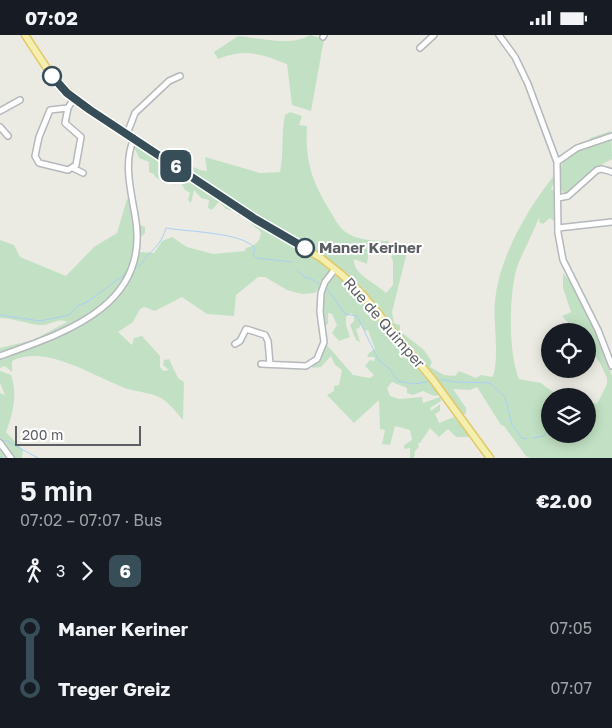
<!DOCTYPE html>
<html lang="en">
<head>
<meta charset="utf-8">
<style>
  :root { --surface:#171b24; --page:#242831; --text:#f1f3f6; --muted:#9ea1a6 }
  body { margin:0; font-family:"Golos Text",sans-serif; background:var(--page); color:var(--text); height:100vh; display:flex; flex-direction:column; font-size:19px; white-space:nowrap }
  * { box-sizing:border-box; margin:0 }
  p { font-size:16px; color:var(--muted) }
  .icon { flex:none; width:28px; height:28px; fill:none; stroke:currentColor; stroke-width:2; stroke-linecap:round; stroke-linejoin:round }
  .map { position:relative; height:423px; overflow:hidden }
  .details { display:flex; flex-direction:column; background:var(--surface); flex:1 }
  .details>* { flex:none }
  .badge { padding:0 10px; border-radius:8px; font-size:18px; line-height:32px }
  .tools { position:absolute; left:541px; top:288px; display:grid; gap:10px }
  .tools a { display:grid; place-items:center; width:55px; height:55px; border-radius:50%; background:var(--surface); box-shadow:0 2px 12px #0003; font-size:25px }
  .scale { position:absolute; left:15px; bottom:12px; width:126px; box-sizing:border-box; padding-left:5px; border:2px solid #5b5e62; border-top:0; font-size:14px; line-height:18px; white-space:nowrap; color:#5b5e62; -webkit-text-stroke:4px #fff; paint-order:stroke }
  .map>.badge { position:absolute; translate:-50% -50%; box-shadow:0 0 0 2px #fff }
  .legs { display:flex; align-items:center; gap:8px; height:55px; padding:0 20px; font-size:16px }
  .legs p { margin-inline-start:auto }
  .headline { display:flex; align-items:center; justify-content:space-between; height:85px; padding:0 20px }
  h1 { font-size:28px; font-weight:600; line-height:38px }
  ul { padding:0 20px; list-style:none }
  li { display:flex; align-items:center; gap:18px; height:60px; font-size:19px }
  li i { display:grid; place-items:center; width:8px; height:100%; margin:0 6px; background:currentColor }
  li i::after { content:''; width:12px; height:12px; margin:-6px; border:4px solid; border-radius:50%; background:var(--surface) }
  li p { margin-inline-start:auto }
  li:first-child i { background:linear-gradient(#0000 50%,currentColor 0) }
  li:last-child i { background:linear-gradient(currentColor 50%,#0000 0) }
  .status { display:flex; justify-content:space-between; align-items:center; height:35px; padding:0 25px; background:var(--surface); direction:ltr }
  .status svg { height:14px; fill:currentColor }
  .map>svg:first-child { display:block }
  .green { fill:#c2e1c4 }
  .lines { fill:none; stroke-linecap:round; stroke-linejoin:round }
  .stream { stroke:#aacff5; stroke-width:1 }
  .minor-casing { stroke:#b5b8bc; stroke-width:8 }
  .major-casing { stroke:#e1c767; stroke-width:9 }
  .minor { stroke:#fff; stroke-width:5 }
  .major { stroke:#f5efaf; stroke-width:6 }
  .line-1-casing { stroke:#fff; stroke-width:11 }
  .line-1 { stroke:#374e59; stroke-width:8 }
  .stop-1-dot { fill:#fff; stroke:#374e59; stroke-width:2.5 }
  .labels { text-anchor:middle; stroke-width:4; stroke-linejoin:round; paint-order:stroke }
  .stop-label { font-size:15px; font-weight:bold; fill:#5b5e62; stroke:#fff; text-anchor:start }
  .street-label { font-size:15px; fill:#5b5e62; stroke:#fff }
</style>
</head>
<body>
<div class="status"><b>07:02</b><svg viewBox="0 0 49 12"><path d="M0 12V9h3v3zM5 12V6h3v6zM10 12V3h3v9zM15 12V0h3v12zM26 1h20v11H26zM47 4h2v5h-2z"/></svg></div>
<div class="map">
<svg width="612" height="423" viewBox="0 0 612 423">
  <rect width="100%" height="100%" fill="#ecebe3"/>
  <path class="green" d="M310 0 324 4 311 76 292 70 287 29C260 19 247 13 218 24L214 17 238 1C260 3 290 12 310 0Z
    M290 77 302 81 299 90 307 91C305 127 312 146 330 176 335 184 339 193 347 198 357 205 376 206 388 206L392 213 389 217 386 216 387 213 375 214 374 219 369 215 367 229 354 224C352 239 376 248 386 258L393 250V226L391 221 401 217V213H408L392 277 394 288 400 290V296L424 315 432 327 430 332 444 340 455 341 459 336 476 343 481 340 492 342 494 338C499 314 493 290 495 266 499 222 528 173 555 139 561 136 560 131 564 126 570 118 583 112 592 109L590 103 611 96 612 124 594 134 565 160 561 154V142L555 145 551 154 556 157V188L550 183 543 189 539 187 540 183 538 185C532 201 523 216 517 232 509 258 508 318 519 344L541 348 558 361H550V399H588V366L597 369 607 349V343L600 328 588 310V296H576L562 281 571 277 563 253V238L573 250H579L606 305 612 328 610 335 612 341V423H530L526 421 504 391 501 390 477 352 470 355 453 354 466 373V379H462L426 333 421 336 426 339 439 360 434 361 423 356 413 360 407 358V353L392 347 387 353 390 361 399 364 422 362 423 368 440 362 441 366 430 373 431 376 440 369V376L435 379 439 388 454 382 470 402H456L448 394 439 402 430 393 420 408H418L419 412 415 416 414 423H410V413L404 414V410L412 405 410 395 395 391 390 410 382 409 385 395 380 394 379 365 354 388 327 360 334 356V351L339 350 342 335 335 330 331 321 321 332 312 333 327 310 353 340 370 343 374 340 365 331 370 325 374 326 375 322H367L369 318 375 314 368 295 365 296 361 289 359 293 356 294 360 307 356 305 350 290 354 286V281L351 278 346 282V290L350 302 339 306 332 298 337 290 332 279 328 278V289L325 290C317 276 326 260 324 246H321L319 253 315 258 302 259 287 255 265 242H258L236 260 234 281 207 279 182 262 155 276 144 272 140 274 133 287 118 297 132 310 134 303 142 301 160 321V332L163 336 169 335 163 330 164 325 169 324 178 343 184 347 183 385C177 378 169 368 161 363 152 358 138 357 128 354 96 343 46 308 12 326V337L5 331 0 333V313L33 305 67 287C58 282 49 291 40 290 26 289 14 283 0 283V205L14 210 20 222 66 241 94 212 117 198 127 164 130 165 135 188 145 192V198L142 201 136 198 135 213H139V217L154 218 162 206 172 202 187 212 213 219 245 216 246 213C255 210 260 208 261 197L237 177 226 174 219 167 212 175 208 173 209 165 201 163 194 155 191 168 188 165 190 158 185 155 178 143 175 150 170 146 174 140 169 133V143L164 147 155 142 154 139 149 137V127L139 123 134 112 137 109 166 128V123H179L180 127C190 129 198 136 207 136L205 122 260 138 280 137C284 118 281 99 285 80Z
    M0 336 11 340C18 359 13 379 6 397L23 415 22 423H0V358L5 360 0 348Z"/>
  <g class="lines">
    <path class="stream" d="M137 232C144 229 143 224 148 220 157 211 162 206 166 193 188 197 241 197 255 213L253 220 257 223 291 227
      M297 235 306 243H310L319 249
      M327 253 345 279 357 281 379 326 389 333 398 346 414 349 431 346
      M0 280 40 286 69 280 77 271 87 267 128 237
      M436 344 456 347 490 348 505 362 512 390 522 403 527 404
      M533 403 544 401 550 390
      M3 406H7L38 423
      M0 421 2 423"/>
    <defs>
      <path id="minor" d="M499 0 515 22 528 49 557 127 558 198 563 225 598 295 612 331
        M323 2 324 0
        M420 13 434 0
        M68 73 50 75 39 102 35 121 39 128 68 135 76 130 81 102 65 88 68 73 74 63
        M0 76 20 65
        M0 92 8 101
        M127 99 135 78 169 46 180 41
        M557 127 577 113 612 101
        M73 133 83 138
        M558 163 568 161 597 135 602 134 612 137
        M558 193 612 187
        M235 309 240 306 246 294 265 300 268 306 270 329
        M0 321C67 297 152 270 135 180 131 157 123 126 134 104
        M261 329 306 331 317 324 324 307 320 277 321 258 325 247 335 234
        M0 408 11 423"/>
      <path id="major" d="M25 0 52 41 77 66 255 184 321 223 341 239 363 260 433 345 490 423"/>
    </defs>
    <use href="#minor" class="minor-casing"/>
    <use href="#major" class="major-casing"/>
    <use href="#minor" class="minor"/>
    <use href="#major" class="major"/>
  </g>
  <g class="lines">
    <defs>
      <path id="line-1" d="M52 41 67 58 90 75 255 184 305 213"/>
    </defs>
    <use href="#line-1" class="line-1-casing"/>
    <use href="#line-1" class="line-1"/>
  </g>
  <g class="stop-1-dot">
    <circle cx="52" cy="41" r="9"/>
    <circle cx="305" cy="213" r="9"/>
  </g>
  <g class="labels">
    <g class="stop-label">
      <text x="319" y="218">Maner Keriner</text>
    </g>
    <g class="street-label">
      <text transform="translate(384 288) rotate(49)" y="5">Rue de Quimper</text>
    </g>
  </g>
</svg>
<div class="tools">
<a><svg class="icon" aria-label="locate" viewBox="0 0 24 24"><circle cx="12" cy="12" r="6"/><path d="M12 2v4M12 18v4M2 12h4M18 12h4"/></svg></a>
<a><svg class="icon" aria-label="layers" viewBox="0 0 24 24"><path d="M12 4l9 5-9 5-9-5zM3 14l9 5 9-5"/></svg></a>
</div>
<div class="scale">200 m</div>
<b class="badge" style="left:176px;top:131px;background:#374e59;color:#fff">6</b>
</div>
<section class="details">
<div class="headline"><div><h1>5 min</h1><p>07:02 – 07:07 · Bus</p></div><b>€2.00</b></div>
<div class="legs"><svg class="icon" aria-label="walk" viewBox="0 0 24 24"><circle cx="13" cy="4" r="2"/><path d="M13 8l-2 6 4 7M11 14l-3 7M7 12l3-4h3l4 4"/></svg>3<svg class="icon" aria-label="forward" viewBox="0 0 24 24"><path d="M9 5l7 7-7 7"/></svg><b class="badge" style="background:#374e59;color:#fff">6</b></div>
<ul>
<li><i style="color:#374e59"></i><b>Maner Keriner</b><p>07:05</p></li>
<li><i style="color:#374e59"></i><b>Treger Greiz</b><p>07:07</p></li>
</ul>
</section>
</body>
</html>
